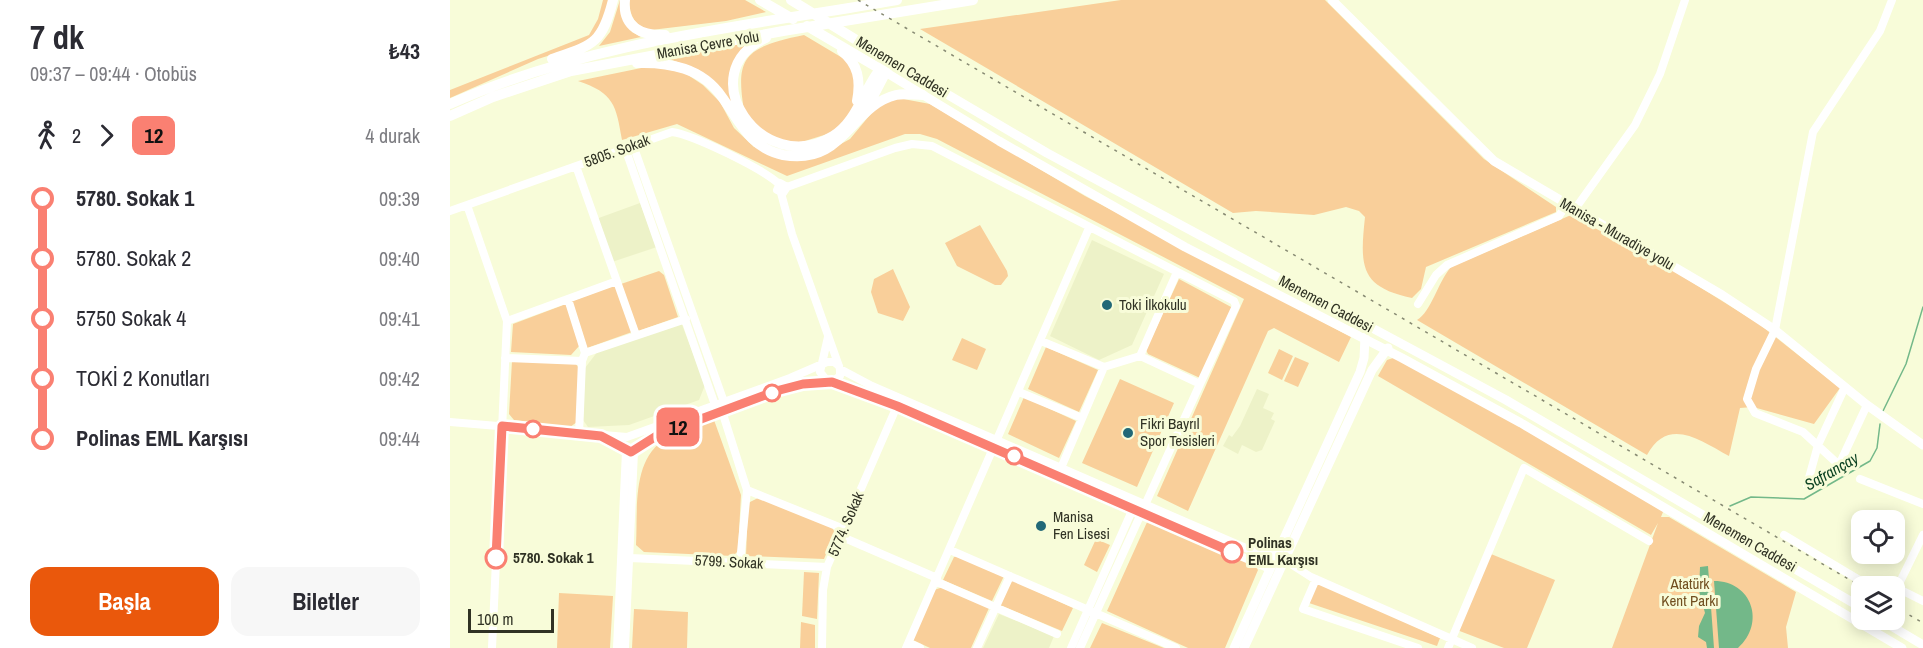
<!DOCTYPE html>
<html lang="tr">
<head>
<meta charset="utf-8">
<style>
  :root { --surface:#fff; --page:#f7f7f7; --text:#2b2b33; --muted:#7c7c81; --accent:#ea580c }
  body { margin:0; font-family:"Archivo Narrow",sans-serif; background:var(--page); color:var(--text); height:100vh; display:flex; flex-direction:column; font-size:22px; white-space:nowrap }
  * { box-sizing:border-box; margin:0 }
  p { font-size:20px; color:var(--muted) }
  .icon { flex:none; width:33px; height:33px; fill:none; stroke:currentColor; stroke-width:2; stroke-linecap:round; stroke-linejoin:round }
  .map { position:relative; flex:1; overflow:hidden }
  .drawer { display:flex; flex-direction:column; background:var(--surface); width:450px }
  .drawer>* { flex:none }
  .badge { padding:0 12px; border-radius:9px; font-size:21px; line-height:39px }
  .fabs { position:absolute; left:1401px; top:510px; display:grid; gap:12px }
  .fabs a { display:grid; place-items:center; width:54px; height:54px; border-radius:12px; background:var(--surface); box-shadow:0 3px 15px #0003; font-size:30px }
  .scale { position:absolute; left:18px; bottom:15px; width:86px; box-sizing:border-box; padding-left:6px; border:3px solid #303224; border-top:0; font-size:16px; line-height:21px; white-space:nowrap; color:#303224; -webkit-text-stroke:4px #f8fcd9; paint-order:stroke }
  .map>.badge { position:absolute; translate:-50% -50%; box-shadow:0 0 0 3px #fff }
  .legs { display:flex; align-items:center; gap:9px; height:66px; padding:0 30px; font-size:20px }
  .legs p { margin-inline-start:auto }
  .summary { display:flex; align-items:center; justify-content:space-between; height:102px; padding:0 30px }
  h1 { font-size:33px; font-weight:800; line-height:45px }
  .cta { display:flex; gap:12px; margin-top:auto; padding:12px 30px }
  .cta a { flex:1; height:69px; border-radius:18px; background:var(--accent); color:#fff; font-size:24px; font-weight:800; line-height:69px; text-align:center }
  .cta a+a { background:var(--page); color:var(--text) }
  ul { padding:0 30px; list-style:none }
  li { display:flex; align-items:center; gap:21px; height:60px; font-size:22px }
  li i { display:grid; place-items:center; width:9px; height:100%; margin:0 8px; background:currentColor }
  li i::after { content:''; width:15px; height:15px; margin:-8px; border:4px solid; border-radius:50%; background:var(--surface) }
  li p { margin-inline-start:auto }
  li:first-child i { background:linear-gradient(#0000 50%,currentColor 0) }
  li:last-child i { background:linear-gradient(currentColor 50%,#0000 0) }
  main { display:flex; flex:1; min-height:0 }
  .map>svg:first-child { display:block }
  .built { fill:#edf2c8 }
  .green { fill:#f9cf9a }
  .water { fill:#73b889 }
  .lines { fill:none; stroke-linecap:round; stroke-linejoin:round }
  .stream { stroke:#73b889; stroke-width:1.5 }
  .minor { stroke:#fff; stroke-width:8 }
  .major { stroke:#fff; stroke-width:9 }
  .highway { stroke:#fff; stroke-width:10 }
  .rail { stroke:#878a73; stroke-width:1.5; stroke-dasharray:3 6; stroke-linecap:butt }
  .line-1-casing { stroke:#fff; stroke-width:14 }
  .line-1 { stroke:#fa8072; stroke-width:9 }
  .poi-dot { fill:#216877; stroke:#f8fcd9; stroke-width:2 }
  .stop-1-dot { fill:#fff; stroke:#fa8072; stroke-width:3 }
  .labels { text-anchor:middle; stroke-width:6; stroke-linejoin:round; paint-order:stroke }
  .street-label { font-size:15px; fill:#303224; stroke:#f8fcd9 }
  .poi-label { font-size:15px; fill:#303224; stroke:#f8fcd9; text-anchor:start }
  .stop-label { font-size:15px; font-weight:bold; fill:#303224; stroke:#f8fcd9; text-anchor:start }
  .park-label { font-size:15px; fill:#714f20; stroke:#f8fcd9 }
  .water-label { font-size:16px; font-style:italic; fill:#0e4424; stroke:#f8fcd9 }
</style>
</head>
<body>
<main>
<section class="drawer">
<div class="summary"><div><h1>7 dk</h1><p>09:37 – 09:44 · Otobüs</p></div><b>₺43</b></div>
<div class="legs"><svg class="icon" aria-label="walk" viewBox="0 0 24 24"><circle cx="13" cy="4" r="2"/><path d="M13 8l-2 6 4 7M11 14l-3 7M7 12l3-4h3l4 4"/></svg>2<svg class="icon" aria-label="forward" viewBox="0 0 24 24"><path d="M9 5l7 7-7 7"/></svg><b class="badge" style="background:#fa8072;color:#111">12</b><p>4 durak</p></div>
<ul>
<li><i style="color:#fa8072"></i><b>5780. Sokak 1</b><p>09:39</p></li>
<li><i style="color:#fa8072"></i><span>5780. Sokak 2</span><p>09:40</p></li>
<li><i style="color:#fa8072"></i><span>5750 Sokak 4</span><p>09:41</p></li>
<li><i style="color:#fa8072"></i><span>TOKİ 2 Konutları</span><p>09:42</p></li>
<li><i style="color:#fa8072"></i><b>Polinas EML Karşısı</b><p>09:44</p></li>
</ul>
<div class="cta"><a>Başla</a><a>Biletler</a></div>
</section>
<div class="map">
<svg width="1473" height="648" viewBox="0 0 1473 648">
  <rect width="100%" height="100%" fill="#f8fcd9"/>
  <path class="built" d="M190 203 207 247 162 262 146 219Z
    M642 240 714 274 682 345 649 360 600 336Z
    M231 322 255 385 249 400 179 425 138 427 133 420 135 368 148 351Z
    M807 389 819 394 813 408 824 413 821 419 825 421 812 450 806 452 792 445 788 454 773 446 779 435 782 437 790 426Z
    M549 614 604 636 599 648H533Z"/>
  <path class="green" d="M153 0H159L150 31 132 45 88 59 0 98V90L139 35 148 19Z
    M170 0 182 32 191 37 149 46 160 32Z
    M179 0H295L316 12 276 21 201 30C184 26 180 16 179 0Z
    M671 0H875L1034 159 1106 207V212L976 267 971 289 962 298C909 287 910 265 915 217L909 211 896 207 864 215 806 211 783 213 470 29Z
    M354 35 406 66V107L390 130 339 146 296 121C284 58 291 48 354 35Z
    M298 42C279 66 281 73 283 103L281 104 249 70 214 57Z
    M201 66 235 73 253 85 270 102 284 128 304 147 369 156 400 139 429 104 448 98 480 104 635 196 901 337 889 362 824 328 818 331 738 511 707 496 794 299 487 139 470 134H455L337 176 227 124 172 140C166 105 164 93 128 81Z
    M1121 215 1224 271 1309 324 1390 388 1364 424 1303 407 1290 408 1279 456C1250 440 1218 416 1197 455L967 320C981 312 988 282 1001 267Z
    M530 225 557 271 558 276 551 285H545L507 266 495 243Z
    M443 269 460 307 453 321 428 313 421 292 424 279Z
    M209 271 214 275 228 317 188 331 171 284Z
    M729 279 783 308 750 378 698 354 696 350Z
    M165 285 182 332 137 348 122 301Z
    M116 304 130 345 121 355 61 352 63 324Z
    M512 338 536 349 527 370 502 360Z
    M596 347 648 370 629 412 578 389Z
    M829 349 843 356 832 380 818 373Z
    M845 357 859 363 848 387 834 381Z
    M946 357 1215 507 1211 517H1219L1346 592 1336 627 1338 648H1162L1208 523 1201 535 928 376 937 360Z
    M62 361 125 363 129 368 127 422 120 427 64 420 59 414Z
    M670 379 724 403 687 487 632 463Z
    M574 397 626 421 609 458 558 434Z
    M264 420 291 495 288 551 283 556 194 552 186 545C188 510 181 458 217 438 231 430 249 426 264 420Z
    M310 497 382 527 385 533 374 559 296 556 298 503Z
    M698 520 805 566 808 570 775 648H738L657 611Z
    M646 539 660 545 647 572 634 565Z
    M1041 554 1105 580 1077 648H1054L1007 630Z
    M508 556 554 576 542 601 493 580 504 557Z
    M354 572 369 573 367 619 352 616Z
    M562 580 623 608 612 631 550 605Z
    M867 582 990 638 987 646 859 603Z
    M493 587 539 608 521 648H480L463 640 484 590Z
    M109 593 163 596 160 648H107Z
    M184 609 238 612 237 648H182Z
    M351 622 365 625V648H350Z
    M652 623 714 648H640Z"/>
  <path class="water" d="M1258 566 1264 648H1257L1256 642 1248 637 1249 626 1255 613 1249 591 1250 567Z
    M1264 581C1302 581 1316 623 1288 648H1269Z"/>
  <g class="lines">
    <path class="stream" d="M1433 411 1456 364 1473 307
      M1280 506 1301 497 1354 499 1420 461 1427 448 1430 424"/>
    <path class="minor" d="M183 145 274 402
      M175 148 265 405
      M126 166 186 335
      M337 187 330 183 327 190 333 193 337 187 445 148 462 144 482 146 784 301 786 306 750 384
      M331 193 342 234 390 369V376L382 382
      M17 205 57 321 42 648
      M1125 209 1185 125 1210 74 1235 0
      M0 211 222 132C244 135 313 169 329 184
      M118 299 135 353 132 361 129 434
      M968 304 986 275 997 265 1109 216 1116 205
      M57 321 167 281
      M378 337 370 372 378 382
      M591 341 654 367
      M135 353 236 319
      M55 358 132 361
      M390 369 422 386 798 549 825 556
      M569 392 632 418
      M1417 405 1389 465 1353 432 1305 413 1297 399 1306 369 1325 330 1363 132 1430 31 1442 0
      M272 411 297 490 394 529
      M0 422 177 437 340 378 377 362H384L389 366
      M154 438 173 446 176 451 167 648
      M611 468 654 367 690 356 727 272
      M1410 479 1473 504
      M1357 485 1368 445 1395 387
      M1334 535 1411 581 1424 586
      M390 536 487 578
      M500 550 726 648
      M180 558 377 567
      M836 561 861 577 1022 648
      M290 563 297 490
      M866 579 853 609 968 648
      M485 581 607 634
      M1448 586 1473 535
      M1445 587 1473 601
      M459 643 470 648
      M175 648 184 452 208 435 326 391 353 384 382 382 447 406 820 569
      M372 648 373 590 377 567 447 406
      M456 648 639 228
      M527 648 560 576
      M621 648 685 504
      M630 648 750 384 690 356
      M998 648 1074 468 1199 541"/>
    <path class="major" d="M882 0 1044 161 1272 295 1325 330 1417 405 1473 445
      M439 60 597 153 1056 400 1412 608
      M437 73 549 141 735 247 952 358 1071 423 1452 648
      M1431 620 1473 645
      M784 648 910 372 914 358 915 337
      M794 648 922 370 938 348"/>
    <path class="highway" d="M175 0C172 27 192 36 215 35
      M310 0 343 19
      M341 0 439 60
      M357 26 437 73
      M316 38C239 72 312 180 383 136 410 120 415 80 439 60
      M392 51C408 64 411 80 407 101
      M102 59C143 45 152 44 163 0
      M187 63C220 62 252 68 272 97 290 122 300 148 333 155 395 166 400 106 446 95 454 93 464 95 473 95
      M0 104C140 41 297 26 447 0
      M416 110 438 68
      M0 116 43 97 121 71 333 31 523 0"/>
    <path class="rail" d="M408 0 1412 587
      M1444 606 1473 623"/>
  </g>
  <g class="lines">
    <defs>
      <path id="line-1" d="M46 558 52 426 151 436 181 452 208 435 326 391 353 384 382 382 447 406 782 552"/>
    </defs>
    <use href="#line-1" class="line-1-casing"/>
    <use href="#line-1" class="line-1"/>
  </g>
  <g class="poi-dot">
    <circle cx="657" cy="305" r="6"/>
    <circle cx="678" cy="433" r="6"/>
    <circle cx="591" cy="526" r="6"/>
  </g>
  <g class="stop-1-dot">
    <circle cx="322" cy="393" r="8"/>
    <circle cx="83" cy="429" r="8"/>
    <circle cx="564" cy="456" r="8"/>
    <circle cx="782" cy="552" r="10"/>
    <circle cx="46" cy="558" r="10"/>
  </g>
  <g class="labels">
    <g class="street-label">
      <text transform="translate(258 45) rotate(-10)" y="5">Manisa Çevre Yolu</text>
      <text transform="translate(452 67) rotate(31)" y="5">Menemen Caddesi</text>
      <text transform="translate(167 151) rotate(-20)" y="5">5805. Sokak</text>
      <text transform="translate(1167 234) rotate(30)" y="5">Manisa - Muradiye yolu</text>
      <text transform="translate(876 304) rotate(28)" y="5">Menemen Caddesi</text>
      <text transform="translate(396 524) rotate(-67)" y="5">5774. Sokak</text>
      <text transform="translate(1300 542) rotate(30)" y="5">Menemen Caddesi</text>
      <text transform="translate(279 562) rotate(3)" y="5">5799. Sokak</text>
    </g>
    <g class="poi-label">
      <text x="669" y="310">Toki İlkokulu</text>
      <text x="690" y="429">Fikri Bayrıl<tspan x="690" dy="17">Spor Tesisleri</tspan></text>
      <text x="603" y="522">Manisa<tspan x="603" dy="17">Fen Lisesi</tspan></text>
    </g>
    <g class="stop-label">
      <text x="798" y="548">Polinas<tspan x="798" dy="17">EML Karşısı</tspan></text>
      <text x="63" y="563">5780. Sokak 1</text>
    </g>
    <g class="park-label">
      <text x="1240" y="589">Atatürk<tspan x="1240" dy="17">Kent Parkı</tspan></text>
    </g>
    <g class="water-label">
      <text transform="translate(1381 471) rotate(-30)" y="6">Safrançay</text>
    </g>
  </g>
</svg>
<div class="fabs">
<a><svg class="icon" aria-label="locate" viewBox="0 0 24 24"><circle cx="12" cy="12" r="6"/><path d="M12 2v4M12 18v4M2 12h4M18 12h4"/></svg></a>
<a><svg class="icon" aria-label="layers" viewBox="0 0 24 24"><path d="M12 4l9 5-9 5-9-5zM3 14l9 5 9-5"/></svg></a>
</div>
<div class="scale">100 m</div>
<b class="badge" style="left:228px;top:427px;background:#fa8072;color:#111">12</b>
</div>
</main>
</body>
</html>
